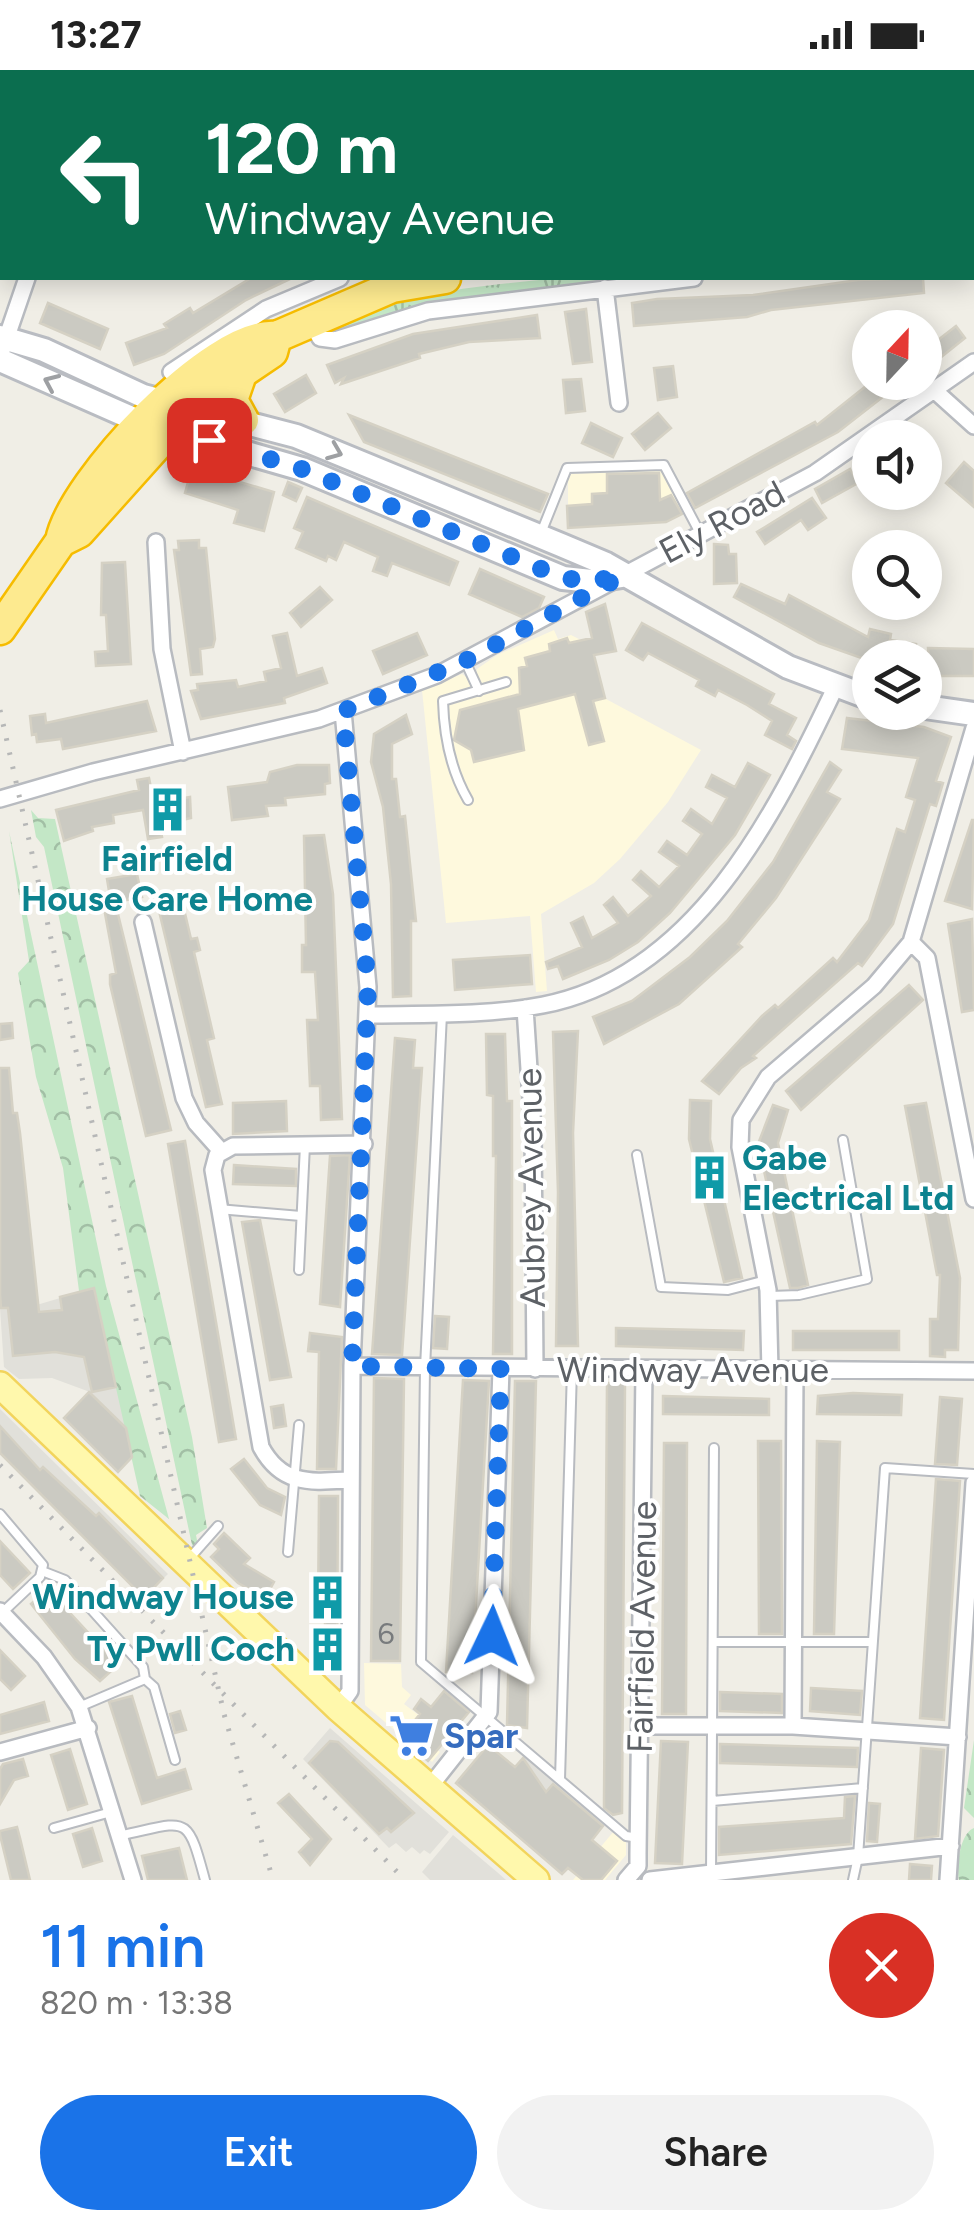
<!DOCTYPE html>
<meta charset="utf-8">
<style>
body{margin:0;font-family:Figtree,sans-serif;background:#f2f2f2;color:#222;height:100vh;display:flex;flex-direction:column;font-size:38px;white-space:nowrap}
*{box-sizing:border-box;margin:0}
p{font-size:32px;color:#767676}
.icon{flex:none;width:55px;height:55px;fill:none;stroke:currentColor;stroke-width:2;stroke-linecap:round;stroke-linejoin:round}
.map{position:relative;height:1810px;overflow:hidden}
.drawer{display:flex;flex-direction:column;background:#fff;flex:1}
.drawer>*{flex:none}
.hud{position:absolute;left:0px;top:0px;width:975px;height:210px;box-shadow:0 5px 25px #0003;background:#0b6e4f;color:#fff;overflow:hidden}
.needle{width:65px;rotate:22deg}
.tools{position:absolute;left:852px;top:240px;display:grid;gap:20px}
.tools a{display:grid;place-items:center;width:90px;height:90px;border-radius:50%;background:#fff;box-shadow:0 5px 25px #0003;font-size:50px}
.pin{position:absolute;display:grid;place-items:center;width:85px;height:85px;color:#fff;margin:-42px;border-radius:20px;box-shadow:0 5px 15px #0006}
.me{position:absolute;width:110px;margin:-55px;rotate:2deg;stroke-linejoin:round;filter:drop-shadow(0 0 8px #0008)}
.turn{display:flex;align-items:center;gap:35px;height:210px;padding:0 40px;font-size:45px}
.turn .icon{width:130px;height:130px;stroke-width:2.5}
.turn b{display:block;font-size:70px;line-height:85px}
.round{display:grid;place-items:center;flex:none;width:105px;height:105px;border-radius:52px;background:#f2f2f2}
.headline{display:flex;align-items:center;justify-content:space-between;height:170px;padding:0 40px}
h1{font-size:60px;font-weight:600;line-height:75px;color:#1a73e8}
.cta{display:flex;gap:20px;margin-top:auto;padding:20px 40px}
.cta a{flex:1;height:115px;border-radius:60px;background:#1a73e8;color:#fff;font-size:40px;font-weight:600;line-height:115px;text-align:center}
.cta a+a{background:#f2f2f2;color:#222}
.status{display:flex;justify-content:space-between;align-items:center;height:70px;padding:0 50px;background:#fff;direction:ltr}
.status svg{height:28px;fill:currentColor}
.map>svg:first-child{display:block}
.commercial{fill:#fef9dd}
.industrial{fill:#e1e0da}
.grass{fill:url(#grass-tufts)}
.forest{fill:url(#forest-crowns)}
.building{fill:#cbcac2;stroke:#d5d1c4;stroke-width:2.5}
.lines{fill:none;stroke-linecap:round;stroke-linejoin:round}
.lane-casing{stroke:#b8bbc0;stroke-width:12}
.street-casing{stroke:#b8bbc0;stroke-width:20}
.secondary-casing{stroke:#b9bcc2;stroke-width:28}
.primary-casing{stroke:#f2d45c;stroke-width:30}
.highway-casing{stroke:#f6bc00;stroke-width:35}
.lane{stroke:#fff;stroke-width:8}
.street{stroke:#fff;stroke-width:15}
.secondary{stroke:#fff;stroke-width:22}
.primary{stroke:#fff8ac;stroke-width:25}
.highway{stroke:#fdea8f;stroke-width:30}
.rail{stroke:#b6b7b7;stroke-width:5;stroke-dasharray:2.5 12;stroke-linecap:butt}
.oneway{stroke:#9ea0a3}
.route{stroke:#1a73e8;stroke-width:18;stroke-dasharray:0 32.4}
.labels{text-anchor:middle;stroke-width:8;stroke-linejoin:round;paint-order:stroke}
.number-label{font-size:30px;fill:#787b7d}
.street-label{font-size:35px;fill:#5d6166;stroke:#fff}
.culture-label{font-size:35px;font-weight:bold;fill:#0d838f;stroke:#fff;text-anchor:end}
.shop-label{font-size:35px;font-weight:bold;fill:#366cbe;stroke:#fff;text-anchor:start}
</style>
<div class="status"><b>13:27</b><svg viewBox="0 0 49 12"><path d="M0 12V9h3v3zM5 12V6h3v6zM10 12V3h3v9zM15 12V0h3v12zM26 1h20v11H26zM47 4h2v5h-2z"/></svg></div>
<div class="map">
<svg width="974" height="1810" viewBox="0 0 974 1810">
<defs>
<pattern id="grass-tufts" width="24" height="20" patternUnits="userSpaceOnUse" patternTransform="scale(2.5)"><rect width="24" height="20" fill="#c3e7c6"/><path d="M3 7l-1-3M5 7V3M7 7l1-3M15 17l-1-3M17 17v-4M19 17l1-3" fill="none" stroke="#a2bfa5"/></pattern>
<pattern id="forest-crowns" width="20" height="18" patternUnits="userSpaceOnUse" patternTransform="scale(2.5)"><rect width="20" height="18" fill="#c3e7c6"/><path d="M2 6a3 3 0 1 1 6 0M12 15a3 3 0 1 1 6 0" fill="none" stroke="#a2bfa5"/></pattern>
</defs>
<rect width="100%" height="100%" fill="#f0eee6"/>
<path class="commercial" d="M662,400l23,43 -18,9 -99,6v-54z
M554,560l4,9 13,-4 10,5 5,18 8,-2 12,43 95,51 -33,52 -48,57 -26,24 -53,31 6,77 -11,1 -6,-76 -84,7 -24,-233 40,-16 7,5 7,-3 1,-7 20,-14z
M364,1593l37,1 1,23 9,8 -7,9 17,13 -8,11 27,24 -8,10 -67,-57z
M614,1761l12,10v14l-21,25h-32z"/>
<path class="industrial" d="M94,1218l32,140 -36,-36 -38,-14 -33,1 -15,-12 -4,-59 40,-4z
M0,1339l168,165 -20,19 4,5 -4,4 -148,-149z
M330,1658l119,104 -19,22 -6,-4 -4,4 -8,-7 -6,5 -10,-9 -7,5 -86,-89z
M526,1685l70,60 -23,27 -69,-61z
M453,1765l44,37 9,8h-76l-8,-8z"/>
<path class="grass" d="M560,208h83l-177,22 -138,31c70,-40 154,-45 232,-53z"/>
<path class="forest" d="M31,740l7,8 17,1 137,618 15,91 -11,7 3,16 -7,-6 -148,-698 -8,-10z
M9,761l97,455 63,233 -29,-23 -46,-207 -15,2 -16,-123 -27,-91 -18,-104 11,-12z
M974,1670v78l-10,-10z
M974,1758v52h-15c-3,-14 1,-47 15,-52z"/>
<path class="building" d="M251,208h41l-46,22 -82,54 -30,11 -8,-22 41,-15 -3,-4 26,-16 3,5z
M923,208l1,15 -153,17 -24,7 -113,9 -2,-23 25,-4 96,-4 105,-15z
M48,233l60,26 -8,20 -60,-26z
M586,239l6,53 -19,2 -8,-52z
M537,245l3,23 -71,4 -50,12 1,4 -79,26 3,-6 -9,5 -8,-18 86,-31z
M956,256l9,12 -30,24 -10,-12z
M673,296l4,31 -19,3 -4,-32z
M306,305l10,18 -31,19 -11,-18z
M581,309l4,32 -19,2 -3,-33z
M871,312h31l-64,50 -143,76 -8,-15 128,-71 2,3z
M658,343l13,15 -26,22 -13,-16z
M349,345l199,79 -8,18 -176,-70z
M591,353l31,15 -9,19 -31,-14z
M964,392l10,9v36l-28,-24z
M192,398l82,24 -10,39 -30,-8 4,-13 -53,-17z
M850,399l8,14 -36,20 -7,-14z
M659,403l1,27 11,-5 11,19 -16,8 -98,6 -1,-22 25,-2v-10l15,-1v-19z
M288,412l14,6 -6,13 -13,-6z
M307,427l151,65 -9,23 -57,-22 -5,13 -14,-5 5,-14 -34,-15 -8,18 -8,-4 -2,5 -30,-13 7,-16 -9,-4z
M812,428l14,20 -18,12 -7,-10 -36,24 -8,-12z
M199,470v8h7l9,91 -2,8 -13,2 2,25 -11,1 -17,-125h5l-1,-9z
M714,474l14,1 1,9h7l1,29 -23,1z
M125,492l6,102 -35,2 -1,-14 13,-1 -2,-36h-5l1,-52z
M480,499l64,28 -5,11 -17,9 -53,-23z
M741,514l44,20 4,-9 79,42 2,-8 21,5 -1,6 26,4 -2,14 -44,3 -51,-18 -85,-46z
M320,517l12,13 -31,27 -11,-14z
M605,534l11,47 -22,4 11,43 -12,3 11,40 -15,4 -14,-51 -57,15 6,41 -50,12 -3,-12 -17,-10 6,-30 60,-16 -1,-26 8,-2 -2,-8 25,-7 -1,-7 18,-6 2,5 23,-5 -6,-26z
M642,553l132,71 -5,10 27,14 -9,17 9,6 -4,8 -27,-14 7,-14 -25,-16 -29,-15 -3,6 -19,-10 3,-6 -51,-27 -5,7 -17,-10z
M287,563l10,43 25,-8 5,15 -43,15 1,5 -84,16 -10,-28 7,-1 -1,-6 39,-4 2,7 28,-6 -2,-9 17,-4 -8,-32z
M417,563l10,22 -44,19 -10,-23z
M928,578l46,1v27h-44z
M147,631l9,30 -93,18 -2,-10 -24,3 -1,-8 -4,1 -2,-19 15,-2 1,9z
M406,645l6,19 -20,10v35h4l4,38 5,-1 11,105h-5v75l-18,1 -2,-113 -8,-77 -12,-45 3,-28z
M847,648l77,9 27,10 -15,44 7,2 -7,23 -6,-2 -37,120 -31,42 -4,-3 -105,93 3,2 -15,10 -22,26 -17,-13 60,-65 13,-11 3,3 55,-50 4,4 32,-42 28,-91 8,3 10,-32 -9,-3 12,-39 -76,-9z
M830,692l11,8 -14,22 13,7 -64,99 -38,46 4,3 -63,57 -75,40 -11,-27 39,-16 58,-44 37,-36 46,-59z
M748,693l22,12 -35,60 -65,78 -32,29 -29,18 -46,19 -5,-13 -10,3 -2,-7 36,-15 -11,-24 12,-6 9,21 26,-15 -14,-18 9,-8 15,19 23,-20 -18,-16 8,-9 18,16 20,-21 -20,-14 8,-11 20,14 15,-21 -19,-13 8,-12 21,15 15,-26 -21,-11 6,-12 23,12z
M297,695h32l1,18 -5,1v10l-40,4 1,7 -20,1 2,10 -36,4 -4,-33 39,-5 3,-10z
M149,708l5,25 36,-6 1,21 -31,7 2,12 -14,2 -5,-29 -30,5 1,8 -22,4 1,4 -29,10 -8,-31 83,-20 -2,-10z
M972,750h2l-2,89 -27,-8z
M324,765l9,59 9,225 -21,1 -1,-34h-10l-3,-66h11l-3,-48h-13v-27h4l-2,-109z
M137,804l5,23 -31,6 -4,-24z
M183,835l8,34 6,-1 3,12 -6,2 20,86 -7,2 15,64 -16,3 -47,-196z
M116,836l55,224 -25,6 -36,-152v-9l6,-2 -12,-65z
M972,849l2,91 -12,2 -14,-88z
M530,885l2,29 -77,6 -2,-30z
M909,915l14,15 -122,110 -15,-19z
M12,953l1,15 -13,2v-16z
M578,961l-5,102 5,213h-22l2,-154 -5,-160z
M486,964h19l2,67h5v253h-19l3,-198h-3v-60l-6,-1z
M395,968l20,2 -2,28h9l-20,287 -30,-1z
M0,998h9l4,45h4l3,20 19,179 23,-2 -2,-13 34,-9 22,99 -24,5 -8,-35 -29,-5 -42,4 -5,-48h-7l-1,-14z
M690,1030l21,1 -1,38 32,139 -18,4 -35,-143z
M286,1031l1,30 -54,3v-31z
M926,1033l34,175 -2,72h-13v7l-15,-1v-37h8l2,-44h-3l-32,-169z
M773,1035l15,5 -10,33 30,142 -10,3h-8l-32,-144z
M185,1071l51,298 -17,3 -51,-298z
M350,1085l-10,152 -20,-3 10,-148z
M234,1095l62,4v17l-63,-2z
M260,1150l31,157 -21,3 -28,-158z
M435,1246l14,1 -2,32 -14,-1z
M616,1258l128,3 -1,19 -127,-4z
M793,1261h106v19h-106z
M310,1263l32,4 -6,132h-19l2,-117 -11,-1z
M374,1308l30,1 -4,282h-29z
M463,1310l26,1 -17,292 -26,-1z
M515,1311h21l-9,347 -20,-3z
M607,1313h18l-3,430 -9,2 -9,-7v-8z
M89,1322l37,36 6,29 -14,15 -54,-54z
M853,1323l49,2 -1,20 -84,-1 1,-18z
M663,1326l106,3v16l-106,-1z
M940,1327l22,2 -5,66 -22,-1z
M283,1335l3,21 -12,2 -3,-21z
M0,1356l40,44 3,-3 53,49 3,-3 64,65 -19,20 -144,-145z
M758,1371h23l1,193h-23z
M817,1371l23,1 -6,192h-20z
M664,1373h23l-1,271h-24z
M244,1389l23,29 18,9 -4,18 -21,-10 -29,-36z
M936,1409l24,2 -16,239 -24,-2z
M319,1426h19l-1,177 -21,-9 -2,-6 11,-23v-20l-7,1z
M224,1463l26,25 -6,6 30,18 -9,16 -27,-15 -27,-26 8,-8 -5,-5z
M0,1471l30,32 -17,16 -13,-14z
M48,1519l70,76 -18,16 -25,-22 -44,-55z
M0,1580l25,26 -14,14 -11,-11z
M811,1618l51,3 -2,24 -50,-4z
M444,1621l25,21 -41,49 -27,-24 19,-23 -6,-5 7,-10 10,8z
M720,1622l62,2v19l-62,-2z
M132,1626l25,82 28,-9 6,20 -49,15 -33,-102z
M44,1632l5,19 -49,13v-19z
M180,1641l6,19 -11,3 -5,-19z
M330,1671l8,1 76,71 -23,19 -4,-4 -8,6 -70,-71z
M661,1671l27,1 -6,122 -27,-1z
M720,1674l138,4 -1,19 -137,-4z
M488,1675l27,22 8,-9 23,34 7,-8 50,42 -11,14 25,21 -16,19h-18l-15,-12 -6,6 -106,-91z
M921,1678l23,2 -6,86 -23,3z
M70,1679l17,55 -19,6 -17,-55z
M23,1689l5,17 -14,4 -14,24v-35l3,-5z
M289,1724l42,45 -21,26 -11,-13 13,-13 -34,-36z
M855,1726l-4,48 -132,11v-28l125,-9 1,-21z
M869,1733l11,1 -3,38 -10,-1z
M17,1757l3,11 10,42h-19l-11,-45v-4z
M92,1758l10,33 -19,6 -10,-33z
M179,1778l8,32h-39l-6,-24z
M910,1794l22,2 -1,14h-22z"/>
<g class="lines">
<defs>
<path id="lane" d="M110,0v2
M541,463l26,-65 97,-3 37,70
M465,591l14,30
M468,730c-18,-31 -24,-64 -25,-99l63,-19
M442,944l-17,354 -4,294 205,174 13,2
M637,1085l24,132 67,3 38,-10
M218,1139l83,7
M299,1200l6,-125
M770,1226l29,-1 68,-16 -24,-139
M0,1444l43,51 -3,12 -37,35
M288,1482l11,-127
M188,1490l30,-34
M42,1501l23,9 78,87 2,12
M714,1572h158
M79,1637l66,-28 9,8 21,73
M560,1709l12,-410
M712,1731l151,-13
M54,1758l57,-16
M123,1765c65,-14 64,-22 82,45
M711,1803l3,-425
M853,1810l5,-23 27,-389 89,6"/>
<path id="street" d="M25,0v2
M194,0v2
M357,0l1,2
M589,0v2
M505,2l20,-2
M972,4l2,12
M972,117h2
M972,172h2
M605,218l14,115
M310,250l10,18 15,2 93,-29 266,-33
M3,278l24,-70
M171,302l95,-63 74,-31
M934,320l40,36
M156,472l6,107 21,103
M0,729l93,-27 226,-53 118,-44 378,-202 159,-111
M143,852l41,176 12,25 25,28
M911,872l16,16 47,241
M525,938l8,122 2,239
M368,945c58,-1 118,1 175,-10 152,-29 232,-191 292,-317
M352,1296l622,5
M770,1301l-2,-81 -28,-143 1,-27 27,-43 106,-91 37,-44 63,-214
M350,1410c-39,2 -68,6 -89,-33l-48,-277 4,-15 16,-9 131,-2
M0,1541l44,46 35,50 54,173
M338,1638l12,-17 2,-325 16,-379 -25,-276
M641,1656h152l165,11
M793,1656l2,-356
M0,1682l88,-24
M428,1719l61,-77 12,-343
M626,1810l12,-14v-12l6,-484
M650,1810l301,-34
M948,1810l26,-397"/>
<path id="secondary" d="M0,267l44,13 99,46 153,40 265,109 45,19 182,103 82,31
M0,290l143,63 159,46 261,109 28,3 31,-5
M925,637l49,7"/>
<path id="primary" d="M0,1315l338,323 198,172"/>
<path id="highway" d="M972,145h2
M242,301l-10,29 11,20
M61,471c10,-58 154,-211 215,-204l116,-50 53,-9
M0,559l61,-88 18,-9 112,-125 81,-55 4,-15"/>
</defs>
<use href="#lane" class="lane-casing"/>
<use href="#street" class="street-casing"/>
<use href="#secondary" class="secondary-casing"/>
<use href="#primary" class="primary-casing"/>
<use href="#highway" class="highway-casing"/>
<use href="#lane" class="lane"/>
<use href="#street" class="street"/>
<use href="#secondary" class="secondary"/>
<use href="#primary" class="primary"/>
<use href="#highway" class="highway"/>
<path class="rail" d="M0,640l224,1004 49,166
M0,1395l405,415"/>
</g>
<defs><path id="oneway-chevron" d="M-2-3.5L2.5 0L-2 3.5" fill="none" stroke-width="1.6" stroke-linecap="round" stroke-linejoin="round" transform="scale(2.5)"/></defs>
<g class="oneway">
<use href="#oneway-chevron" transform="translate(51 312) rotate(-156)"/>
<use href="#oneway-chevron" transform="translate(335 382) rotate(22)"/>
</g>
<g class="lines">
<path class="route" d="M209,370l93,29 261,109 29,3 30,-5 -157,85 -122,50 25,276 -16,379 149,3 -9,267"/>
</g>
<defs>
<symbol id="building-bare" viewBox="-9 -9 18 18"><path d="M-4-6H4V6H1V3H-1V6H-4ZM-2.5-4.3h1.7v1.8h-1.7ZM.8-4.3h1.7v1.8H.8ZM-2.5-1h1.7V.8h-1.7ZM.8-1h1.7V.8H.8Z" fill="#0f9aa8" stroke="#fff" stroke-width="2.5" paint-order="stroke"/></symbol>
<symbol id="supermarket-bare" viewBox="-9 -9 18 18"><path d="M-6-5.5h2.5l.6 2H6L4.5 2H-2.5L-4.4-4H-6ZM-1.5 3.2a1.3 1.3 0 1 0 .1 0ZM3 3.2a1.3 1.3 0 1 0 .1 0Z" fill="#3f7fe0" stroke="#fff" stroke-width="2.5" paint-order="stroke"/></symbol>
</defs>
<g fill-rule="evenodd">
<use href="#building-bare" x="136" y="708" width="63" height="63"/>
<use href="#building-bare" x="678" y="1076" width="63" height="63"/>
<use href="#building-bare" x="296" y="1496" width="63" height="63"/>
<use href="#building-bare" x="296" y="1548" width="63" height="63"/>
<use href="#supermarket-bare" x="380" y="1634" width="63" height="63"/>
</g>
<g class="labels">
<g class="number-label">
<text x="386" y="1574">6</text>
</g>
<g class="street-label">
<text transform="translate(722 452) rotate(-28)" y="12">Ely Road</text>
<text transform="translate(531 1118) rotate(-91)" y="12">Aubrey Avenue</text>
<text x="693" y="1312">Windway Avenue</text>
<text transform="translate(642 1557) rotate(-89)" y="12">Fairfield Avenue</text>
</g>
<g class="culture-label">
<text x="167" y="801" text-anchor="middle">Fairfield<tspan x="167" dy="40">House Care Home</tspan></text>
<text x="742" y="1100" text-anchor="start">Gabe<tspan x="742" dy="40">Electrical Ltd</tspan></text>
<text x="294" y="1539">Windway House</text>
<text x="295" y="1591">Ty Pwll Coch</text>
</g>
<g class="shop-label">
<text x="444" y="1678">Spar</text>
</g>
</g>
</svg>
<div class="tools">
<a><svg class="needle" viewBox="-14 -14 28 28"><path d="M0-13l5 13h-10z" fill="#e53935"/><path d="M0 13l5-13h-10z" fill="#767676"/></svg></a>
<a><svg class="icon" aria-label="sound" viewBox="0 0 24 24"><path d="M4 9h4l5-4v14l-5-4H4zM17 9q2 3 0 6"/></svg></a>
<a><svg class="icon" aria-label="search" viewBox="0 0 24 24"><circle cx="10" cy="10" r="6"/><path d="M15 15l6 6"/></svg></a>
<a><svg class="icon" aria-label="layers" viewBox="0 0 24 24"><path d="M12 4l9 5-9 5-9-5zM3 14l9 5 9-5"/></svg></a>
</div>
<div class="pin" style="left:209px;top:370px;background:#d93025"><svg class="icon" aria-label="arrive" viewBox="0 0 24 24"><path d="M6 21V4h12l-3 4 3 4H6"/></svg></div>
<svg class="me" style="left:492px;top:1566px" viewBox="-20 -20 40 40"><path d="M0-17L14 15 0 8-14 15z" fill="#1a73e8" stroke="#fff" stroke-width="4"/></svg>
<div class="hud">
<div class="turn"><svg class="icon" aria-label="left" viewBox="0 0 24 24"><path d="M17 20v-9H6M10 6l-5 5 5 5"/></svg><div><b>120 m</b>Windway Avenue</div></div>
</div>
</div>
<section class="drawer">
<div class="headline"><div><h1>11 min</h1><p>820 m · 13:38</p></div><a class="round" style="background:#d93025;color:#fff"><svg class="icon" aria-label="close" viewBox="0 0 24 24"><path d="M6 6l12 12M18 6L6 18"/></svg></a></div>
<div class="cta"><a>Exit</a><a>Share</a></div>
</section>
